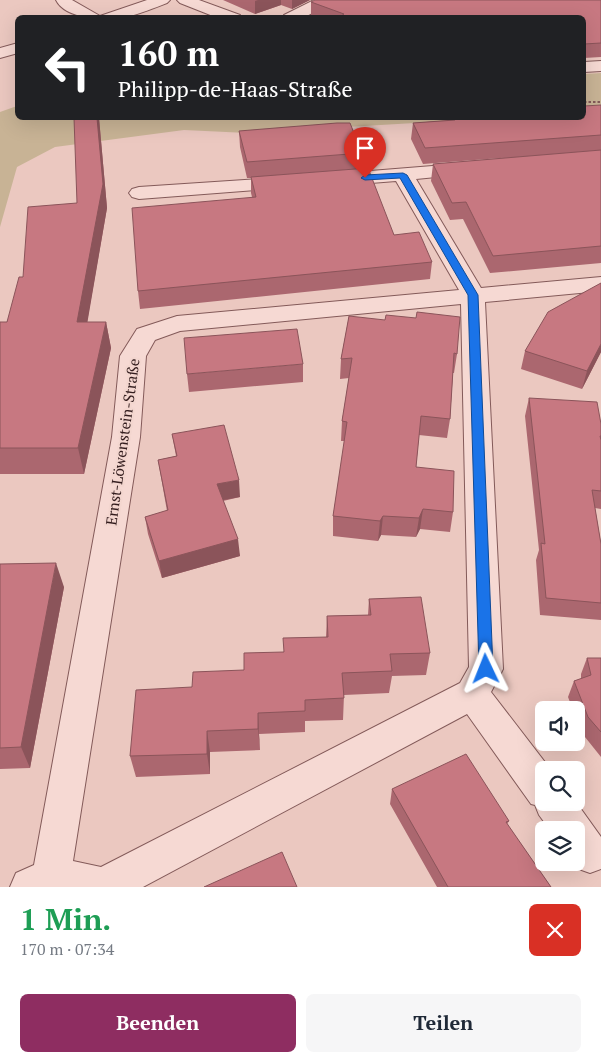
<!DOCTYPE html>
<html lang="de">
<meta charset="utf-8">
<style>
body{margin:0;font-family:"PT Serif",serif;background:#f6f6f7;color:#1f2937;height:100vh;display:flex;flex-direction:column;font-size:19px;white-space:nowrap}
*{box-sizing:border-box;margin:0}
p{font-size:16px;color:#747a83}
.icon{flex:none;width:28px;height:28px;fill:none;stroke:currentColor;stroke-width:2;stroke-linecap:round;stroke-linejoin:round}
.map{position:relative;height:887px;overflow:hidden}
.sheet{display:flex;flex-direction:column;background:#fff;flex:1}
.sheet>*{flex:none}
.hud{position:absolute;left:15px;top:15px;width:571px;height:105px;border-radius:8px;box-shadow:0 5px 20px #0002;background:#202124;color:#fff;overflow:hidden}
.controls{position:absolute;left:535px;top:701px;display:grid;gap:10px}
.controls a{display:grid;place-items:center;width:50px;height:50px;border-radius:8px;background:#fff;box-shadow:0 5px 20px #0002;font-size:25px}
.pin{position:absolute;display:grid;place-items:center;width:42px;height:42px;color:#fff;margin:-51px -21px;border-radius:50% 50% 50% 0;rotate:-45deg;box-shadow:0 0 5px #0007}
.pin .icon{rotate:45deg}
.me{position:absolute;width:55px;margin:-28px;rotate:358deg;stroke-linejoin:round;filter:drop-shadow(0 0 4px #0008)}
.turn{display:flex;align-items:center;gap:18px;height:105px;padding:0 20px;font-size:22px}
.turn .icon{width:65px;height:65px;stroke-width:2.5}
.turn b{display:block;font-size:35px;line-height:42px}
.round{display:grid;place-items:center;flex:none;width:52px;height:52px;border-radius:8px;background:#f6f6f7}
.summary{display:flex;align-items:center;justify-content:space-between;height:85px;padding:0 20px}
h1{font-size:30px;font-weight:700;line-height:38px;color:#1e9e55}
.primary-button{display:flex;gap:10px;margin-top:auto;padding:10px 20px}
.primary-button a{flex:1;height:58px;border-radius:8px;background:#8e2d61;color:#fff;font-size:20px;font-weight:700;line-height:58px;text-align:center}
.primary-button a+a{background:#f6f6f7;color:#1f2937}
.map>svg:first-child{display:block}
.green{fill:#c8b395}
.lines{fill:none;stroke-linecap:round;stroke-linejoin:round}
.street-casing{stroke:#835a59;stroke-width:2}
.path{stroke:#835a59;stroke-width:2;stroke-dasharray:2.5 2;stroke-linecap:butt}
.street{fill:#f6d9d3;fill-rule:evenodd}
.wall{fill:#ab676f}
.shaded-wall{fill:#8b545a}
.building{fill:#c77881;stroke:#8b545a}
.route{fill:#1a73e8;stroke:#114b97}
.labels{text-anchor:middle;stroke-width:4.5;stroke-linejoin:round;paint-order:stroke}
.street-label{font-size:15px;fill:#331d1e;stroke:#f3d6cf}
</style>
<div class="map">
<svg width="601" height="887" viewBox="0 0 601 887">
<rect width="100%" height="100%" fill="#ebc8c0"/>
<path class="green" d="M601,73v40l-17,1v-40z
M17,106l1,12h481l-252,15 -63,-3 -129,17 -38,20 -17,60v-115z"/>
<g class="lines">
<defs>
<path id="street" d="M56,0h16l28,16 47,-16h23l-3,3c-13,5 -27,11 -41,14 -19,4 -60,3 -70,-17z
M177,0h22l41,15 2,3h-24l-38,-15z
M314,0h20l-3,3 -28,15h-21l2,-3z
M18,43v10l-18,5v-10z
M601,61v10l-17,1v-10z
M470,163l7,2 3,4 -3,4 -61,6 65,109 120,-11v14l-116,11 18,367 -12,23 60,78h-7v32h32l25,35v32l-11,4 -14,-5 -3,-6h3v-32h-26l-11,-15 -4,-10 -4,-1 -64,-90 -324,173h-133l6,-14 18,-8 78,-428 8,-81 17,-27 40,-13 282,-26 -63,-109 -63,5 -7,-2 -3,-4 3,-4 7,-2zM461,304l8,363 -9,16 -359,184 -28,-6 67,-424 6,-81 9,-16 25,-9z
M288,177l7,2 3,4 -3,4 -156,12 -7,-2 -3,-4 3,-4 7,-2z"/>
</defs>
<use href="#street" class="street-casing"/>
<path class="path" d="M584,102h17"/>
<use href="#street" class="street"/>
</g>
<path class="wall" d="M223,0h87l-18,9 -11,-4 -26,9z
M601,0v57l-17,1v-40h-269l-4,-2v-14z
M601,105v158l-111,10 -27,-54 -13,1 -19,-39 2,-17 79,-7 -89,7 -12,-25 2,-16 38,-3v-2h133z
M99,118l8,90 -20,114h19l5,26 -27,126h-84v-152h7l16,-45 54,-74z
M239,131l123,22 -1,16 33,66 38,27 -2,17 -290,30 -2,-18 114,-94 -1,-4v-15h-4l-7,-31z
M601,283v69l-19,37 -61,-20 4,-18z
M349,316l108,38 -3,19h-1l-3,46 -3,19 -28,-3 -3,32 37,45 -3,20 -30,-3 -4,8 -35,-2 -3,6 -45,-5v-20l12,-75h-4l1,-20 7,-43 -9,1 1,-20z
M303,364v18l-114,10 -2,-18z
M529,398l72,26v85l-6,-1 6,36v76l-61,-5 -4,-55 3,-10 -14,-134z
M172,434l68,63 -17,4 17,55 -78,22 -14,-44 -3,-17 22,-6 -9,-51 18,-4z
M0,564l64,23 -34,181 -30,1z
M369,599l61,54 -4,22 -34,1 -3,17 -45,2 -1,25 -38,1v11l-46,2 1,16 -50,2v22l-74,3 -6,-21 62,-69 52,-17 39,-18 43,-15 1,-21 41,-1z
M587,658h14v99l-20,-25 -5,-12v-10h-3l-5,-13 6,-16 7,-2v-5z
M392,789l117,32 -2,3 44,63h-114l-47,-83z"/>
<path class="shaded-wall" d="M258,0h23v5l-26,9v-13z
M292,0h18l-18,9z
M97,118h2l8,90 -24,140 -6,-26z
M106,322l5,26 -27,126 -6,-26z
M601,344v8l-19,37 5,-18z
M239,480l1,17 -22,4 -1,-17z
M423,509l-3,20 -4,8 3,-19z
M383,516l-2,19 -3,6 2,-20z
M238,539l2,17 -78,22 -3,-17z
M56,563l8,24 -34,181 -9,-21z
M258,713l1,21 1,16 -2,-21z
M207,731l3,21v22l-3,-20z"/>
<path class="building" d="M315,0h286v43l-17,1v-26h-246l6,-4 -33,-12z
M601,105v30l-176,13 -12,-25 42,-3 -1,-2h130v-12z
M74,118h23l6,66 -26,138h29l-28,126h-78v-126h7l12,-45h4l5,-70 49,-4z
M337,123h13l12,30 -115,9 -8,-31z
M601,150v96l-108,10 -27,-54 -14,1 -19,-39z
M368,168l26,67 25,-3 13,30 -294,29 -6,-83 124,-11 -5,-20z
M601,283v61l-14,27 -62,-20 23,-39z
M417,312l43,5 -3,37 -3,-1 -4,66 -29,-3 -5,51 38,4 -1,41 -30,-3 -4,9 -36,-2 -3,5 -47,-5 14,-94 -5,-1 10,-63 -11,1 8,-43 36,4 1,-5 30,3z
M297,329l6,35 -116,10 -3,-36z
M529,398l68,4 4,22v12h-1l1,4v51l-9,-1 9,54v59l-55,-5 -5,-55 4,1z
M224,425l15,55 -22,4 21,55 -79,22 -14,-44 23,-7 -10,-50 19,-4 -5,-22z
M56,563l-35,184 -21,1v-184z
M421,597l9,56 -40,1 2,17 -50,2 2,25 -39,2v11l-47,2v16l-51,2v23l-77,2 6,-66 56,-3 1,-15 51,-2v-17l40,-1 -1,-14 45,-1 -1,-21 44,-1 -2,-16z
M587,658h14v74l-13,-15 -14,-36 17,-6z
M466,754l43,67 -3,1 45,65h-103l-56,-98z
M282,852l15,35h-93z"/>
<path class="route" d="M403,173l4,2 71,120 15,374 -2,5 -5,1 -5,-1 -2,-5 -11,-374 -68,-117 -35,2 -4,-2 4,-3z"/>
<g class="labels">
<g class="street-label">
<text transform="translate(123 442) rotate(-82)" y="5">Ernst-Löwenstein-Straße</text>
</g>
</g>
</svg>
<div class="controls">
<a><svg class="icon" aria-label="sound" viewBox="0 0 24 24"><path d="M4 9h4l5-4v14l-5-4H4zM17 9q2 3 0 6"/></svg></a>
<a><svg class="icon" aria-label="search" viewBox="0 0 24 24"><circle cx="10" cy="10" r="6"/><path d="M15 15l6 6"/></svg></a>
<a><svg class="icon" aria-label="layers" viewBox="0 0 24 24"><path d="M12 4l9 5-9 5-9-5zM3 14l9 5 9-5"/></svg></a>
</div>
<div class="pin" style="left:365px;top:178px;background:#d93025"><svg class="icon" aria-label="arrive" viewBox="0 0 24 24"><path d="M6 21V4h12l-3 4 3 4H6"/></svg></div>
<svg class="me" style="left:486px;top:669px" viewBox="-20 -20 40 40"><path d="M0-17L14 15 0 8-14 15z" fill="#1a73e8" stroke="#fff" stroke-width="4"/></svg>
<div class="hud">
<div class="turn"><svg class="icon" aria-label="left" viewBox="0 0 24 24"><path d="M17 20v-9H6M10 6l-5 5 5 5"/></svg><div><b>160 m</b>Philipp-de-Haas-Straße</div></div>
</div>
</div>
<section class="sheet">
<div class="summary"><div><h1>1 Min.</h1><p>170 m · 07:34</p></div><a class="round" style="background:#d93025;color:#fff"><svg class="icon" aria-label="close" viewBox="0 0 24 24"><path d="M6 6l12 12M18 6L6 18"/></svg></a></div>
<div class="primary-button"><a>Beenden</a><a>Teilen</a></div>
</section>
